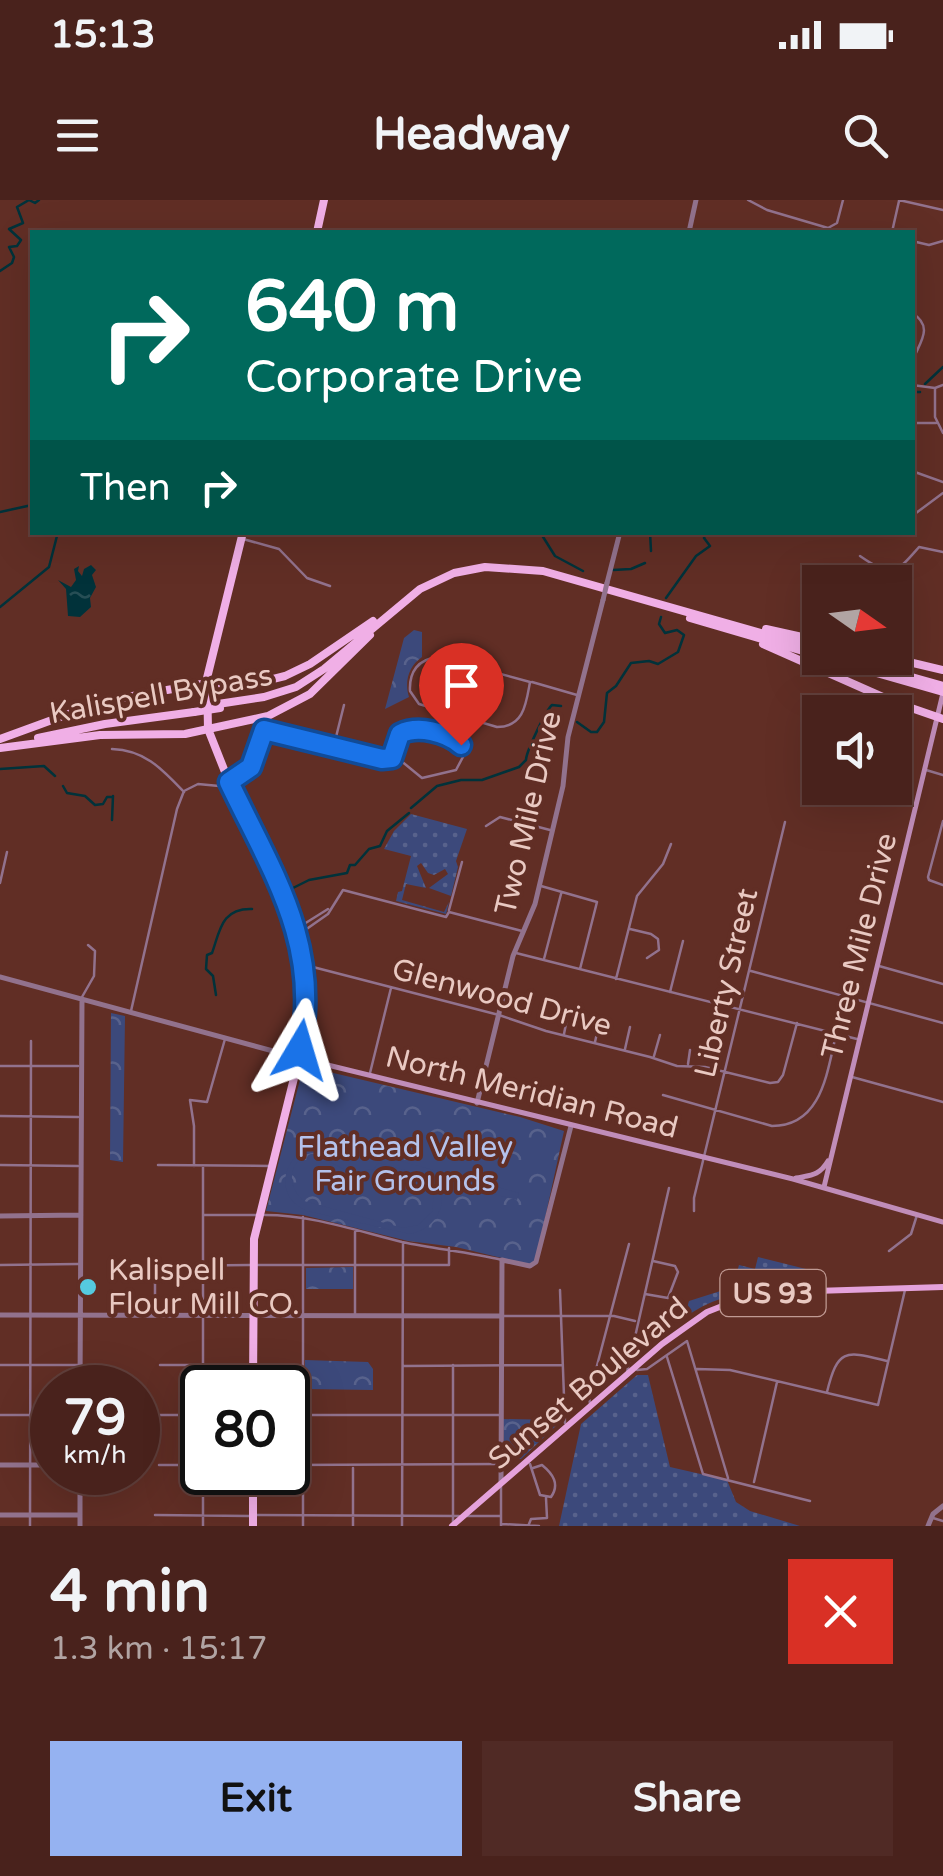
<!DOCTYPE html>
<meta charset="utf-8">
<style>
body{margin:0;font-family:"Varela Round",sans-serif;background:#502a25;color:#f1f3f6;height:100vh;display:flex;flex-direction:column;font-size:38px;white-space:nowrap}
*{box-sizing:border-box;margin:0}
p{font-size:32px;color:#b1a4a3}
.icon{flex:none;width:55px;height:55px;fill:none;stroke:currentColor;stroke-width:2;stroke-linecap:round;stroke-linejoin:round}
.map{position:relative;height:1326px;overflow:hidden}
.panel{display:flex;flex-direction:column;background:#49221c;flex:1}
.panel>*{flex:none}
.guide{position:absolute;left:30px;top:30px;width:885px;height:305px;border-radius:0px;box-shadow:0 10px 40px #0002,0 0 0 2px #613f3b;background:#00695c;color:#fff;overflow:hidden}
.needle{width:65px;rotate:104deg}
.tools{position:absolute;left:802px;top:365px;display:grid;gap:20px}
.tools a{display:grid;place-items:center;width:110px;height:110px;border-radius:0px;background:#49221c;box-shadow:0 10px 40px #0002,0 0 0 2px #613f3b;font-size:50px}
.speed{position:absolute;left:30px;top:1165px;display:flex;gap:20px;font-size:50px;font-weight:700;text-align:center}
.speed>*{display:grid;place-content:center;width:130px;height:130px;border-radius:50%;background:#49221c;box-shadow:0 10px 40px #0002,0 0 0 2px #613f3b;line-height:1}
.speed small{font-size:25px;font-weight:400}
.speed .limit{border:5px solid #111;border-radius:15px;background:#fff;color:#111}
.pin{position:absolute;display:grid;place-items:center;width:85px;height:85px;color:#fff;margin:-102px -42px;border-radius:50% 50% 50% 0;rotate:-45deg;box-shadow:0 0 10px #0007}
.pin .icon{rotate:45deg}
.me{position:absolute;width:110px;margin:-55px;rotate:7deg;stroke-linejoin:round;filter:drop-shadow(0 0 8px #0008)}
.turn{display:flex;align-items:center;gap:35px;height:210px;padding:0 50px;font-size:45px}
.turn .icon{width:130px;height:130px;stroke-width:2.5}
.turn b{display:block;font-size:70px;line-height:85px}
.then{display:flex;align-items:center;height:95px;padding:0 50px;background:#0003;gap:20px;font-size:38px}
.round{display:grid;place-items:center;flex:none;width:105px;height:105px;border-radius:0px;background:#502a25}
.head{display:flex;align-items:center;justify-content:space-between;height:170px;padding:0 50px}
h1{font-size:60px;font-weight:800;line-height:75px}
.primary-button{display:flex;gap:20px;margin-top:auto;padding:20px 50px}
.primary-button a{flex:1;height:115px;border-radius:0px;background:#95b2f1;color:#111;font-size:40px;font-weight:800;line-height:115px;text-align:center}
.primary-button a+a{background:#502a25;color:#f1f3f6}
.status{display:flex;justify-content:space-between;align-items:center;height:70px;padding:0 50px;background:#49221c;direction:ltr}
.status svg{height:28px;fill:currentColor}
header{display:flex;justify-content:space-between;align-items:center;height:130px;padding:0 50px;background:#49221c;font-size:45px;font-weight:800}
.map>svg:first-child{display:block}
.grass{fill:url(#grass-dots)}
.park{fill:url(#park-crowns)}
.pitch{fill:#3c497b;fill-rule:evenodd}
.water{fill:url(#water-ripples)}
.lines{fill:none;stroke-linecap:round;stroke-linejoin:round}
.stream{stroke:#01323a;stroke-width:2.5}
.minor{stroke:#92728d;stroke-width:2.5}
.tertiary{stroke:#92728d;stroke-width:5}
.secondary{stroke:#c08db9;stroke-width:5}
.primary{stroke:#e4a2db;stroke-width:6}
.trunk{stroke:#f0afe6;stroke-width:8}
.tertiary-bridge{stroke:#92728d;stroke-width:5}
.trunk-bridge{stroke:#f0afe6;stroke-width:8}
.route-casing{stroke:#114b97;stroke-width:25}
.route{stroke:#1a73e8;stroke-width:18}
.poi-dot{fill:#55cadf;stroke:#612e25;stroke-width:4}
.labels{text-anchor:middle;stroke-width:8;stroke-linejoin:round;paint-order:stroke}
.shield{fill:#612e25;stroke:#c09a93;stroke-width:2.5}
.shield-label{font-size:28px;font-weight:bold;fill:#e9c9c2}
.street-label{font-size:30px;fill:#e9c9c2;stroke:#612e25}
.park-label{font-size:30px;fill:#b4c2ec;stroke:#612e25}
.poi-label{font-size:30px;fill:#e9c9c2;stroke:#612e25;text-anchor:start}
</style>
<div class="status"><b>15:13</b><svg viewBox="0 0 49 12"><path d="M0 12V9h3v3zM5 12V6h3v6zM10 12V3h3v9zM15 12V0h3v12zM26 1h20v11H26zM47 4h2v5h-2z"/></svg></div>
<header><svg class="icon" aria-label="menu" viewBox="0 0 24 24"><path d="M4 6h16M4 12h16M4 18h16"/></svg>Headway<svg class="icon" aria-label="search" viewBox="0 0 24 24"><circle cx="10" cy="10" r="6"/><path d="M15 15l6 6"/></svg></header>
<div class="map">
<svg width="943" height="1326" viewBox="0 0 943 1326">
<defs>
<pattern id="grass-dots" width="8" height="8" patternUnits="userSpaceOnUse" patternTransform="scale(2.5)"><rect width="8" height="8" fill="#3c497b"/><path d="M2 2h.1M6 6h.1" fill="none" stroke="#58628c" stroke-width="1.8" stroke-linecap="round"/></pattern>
<pattern id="park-crowns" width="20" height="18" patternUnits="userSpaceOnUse" patternTransform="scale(2.5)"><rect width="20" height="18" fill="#3c497b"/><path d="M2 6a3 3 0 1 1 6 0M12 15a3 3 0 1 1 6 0" fill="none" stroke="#58628c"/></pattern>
<pattern id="water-ripples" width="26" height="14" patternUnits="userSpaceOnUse" patternTransform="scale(2.5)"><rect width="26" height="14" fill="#01323a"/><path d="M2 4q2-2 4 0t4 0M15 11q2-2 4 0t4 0" fill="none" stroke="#264e55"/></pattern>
</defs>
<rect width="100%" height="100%" fill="#612e25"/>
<path class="grass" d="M411,614l56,15 -11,32 2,6 -7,29 -22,-8 19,-14 -3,-5 -11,6 -6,-2 -7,-10 -4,3 9,22 -20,-4 -4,16 42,12 5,-10 -3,12 -50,-13 2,-9 4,-1 9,-35 -27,-7 10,-18z
M758,1057l64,16v11c-48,4 -97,4 -138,34l5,-17 44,-14 6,-22 16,4z
M637,1175h11l22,92 57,13 9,22 14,9 50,15h-241l22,-102z"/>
<path class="park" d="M414,430l8,2v25c-13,9 -18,24 -13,40l-24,12 19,-71z
M111,813l14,3 -2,146 -13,-2z
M308,867l212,50 44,14 -28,129 -5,5 -75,-18 -48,-6 -105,-26 -37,-4 36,-139z
M306,1068l47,-1v22h-47z
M305,1160l63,2 5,7v21l-68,-1z
M503,1219l56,1 1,2 -39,37 -17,-1z"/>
<path class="pitch" d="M319,941l10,1 190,51 -2,7 -80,-21c12,24 1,49 -27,55l-103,-23c-38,-17 -21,-60 12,-70zM327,950l-1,10 23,12 25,-3 4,-6 38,10 9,6 9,13 -2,20 -14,13 -15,3 -99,-27c-16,-14 -16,-31 -1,-46z"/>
<path class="water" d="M91,365l5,5 -4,5 4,12 -6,11 1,9 -11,10 -12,-1 -2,-27 -8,-9 13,7 5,-7 -2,-11 5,-3 -1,5 4,5 2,-7z"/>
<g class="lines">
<path class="stream" d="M0,71l12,-8 2,-6 -5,-10 8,-1 4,-6 -12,-11 14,-6 -6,-16 12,-7 6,3 4,-3
M925,184l18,-17
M912,192h8
M0,312l32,-7
M540,332l15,24 28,15
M650,332l1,19
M613,370l18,-1 14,-6
M666,398l30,-42 14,-10 -6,-8 2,-6
M0,407l49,-40 9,-35
M577,522l14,10h6l7,-10 3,-29 9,-7 15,-23 18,-2 9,3 20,-12 6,-17 -7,-5 -12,3 -6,-9 2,-7
M0,569l44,-3 11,10
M63,586l4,7 18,3 10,9 8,-1 4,-7h5
M411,608l26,-22 24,-6h21l37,-13 7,-7c0,-8 20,-50 26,-55l9,1
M112,620l1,-24
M293,688l16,-8 38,-7 3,-8h5l14,-16 11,-3 7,-15 22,-18
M216,795l-3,-19 -7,-7 1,-14 5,-2c8,-22 9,-45 40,-44"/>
<path class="minor" d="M748,0l19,10 61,18 9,-5 6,-23
M899,0l44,10
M892,32l7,-31
M912,41l17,4 14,-4
M912,113c23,14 7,30 0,49
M912,185l23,3 8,-3
M935,188v29l8,16
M912,223h24
M912,271l31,11
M912,316l31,-23
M243,339l36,10 28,29 23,8
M860,356c33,23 37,16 59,-9l24,5
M438,457l92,25c-4,22 -6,45 -33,45l-78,-23 -9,-13c-1,-19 8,-32 28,-34z
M532,482l45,13
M334,545l10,-40
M112,549c33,1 50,20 72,43
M926,570l17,5
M943,621l-15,56 1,3 14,5
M486,626l14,-9 50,13
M0,683l7,-31
M541,686l56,16 -17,67
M449,710l13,-48
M449,712l73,19
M296,729l32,-20
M630,729l21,5 7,5 1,11 -12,8
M298,735l30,-21 15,-24 103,27 3,-5
M516,753l341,86
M544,759l17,-65
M309,766l190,49 47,16 104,26 27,9 28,1 65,16 8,-1 5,-7 14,-52
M879,766l64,18
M751,771l192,52
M616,779l21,-83 26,-32 8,-20
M670,792l13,-51
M82,797l12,-21 1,-25 -7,-6
M131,811l46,-202 7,-18 14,-7 21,2 28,-13 17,-43 117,29 19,1 22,18 34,-8 8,-15c-6,-23 -45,-32 -63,-21l-9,24
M564,834l5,-25
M595,842l5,-22
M625,849l5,-22
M654,856l6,-21
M688,864l2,-14
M0,866h78
M370,873l21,-85
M852,877l91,25
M663,895l109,31c50,0 55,-54 64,-91
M0,916l78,1
M0,965l78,1
M158,965l114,1
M194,966v-40l-4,-26 17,2 18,-63
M694,1011v-13l91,-376
M203,1015h54
M265,1015c47,0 92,16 137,27 33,7 67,10 100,18
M889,1051l22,-17 6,-19
M0,1065l78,-1
M258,1065h191v-17
M560,1090l5,133
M645,1094l23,4 10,-26 -3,-6 -22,-5
M155,1113v-47l95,-1
M355,1114v-82
M503,1116h111l21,5
M667,1157l36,117 107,27
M0,1165h78
M160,1165h88
M256,1165l47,1
M404,1166l159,-1
M697,1169l33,1 148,35 27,-115
M637,1170l10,-1 40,-28 41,137
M627,1172l42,-184
M203,1188v-222
M827,1192c11,-45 19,-41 60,-31
M590,1204l-1,-8 40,-152
M0,1215h52
M160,1215h42
M288,1215h213
M530,1264l10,31 11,2c9,-13 2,-23 -9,-32l-9,3
M159,1265h43
M288,1265l213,-1
M754,1282l23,-100
M501,1286v40
M155,1315l94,1
M257,1315l202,1
M467,1316h34
M933,1318l10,3
M453,1324v-159
M502,1324l37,2
M529,1324l2,-5 16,-1 -1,-20
M30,1326l1,-485
M203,1326v-54
M303,1326v-309
M353,1326v-58
M402,1326l1,-283"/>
<path class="tertiary" d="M689,32l7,-32
M607,383l13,-51
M0,777l299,81
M477,903l36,-147 22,-52 28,-118 5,-49 35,-137
M0,1016l81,-1
M0,1115l502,1
M80,1188l2,-389
M0,1265h52
M501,1284l1,-224 28,6 6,-4 35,-136
M0,1315h80
M80,1326v-54
M928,1326l5,-12 10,-8"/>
<path class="secondary" d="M299,858l494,121 150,43
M796,978c15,-3 23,-2 32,-17
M824,987l119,-494"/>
<path class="primary" d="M452,1326l210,-182 45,-32 33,-13 43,-7 160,-5"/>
<path class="trunk" d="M317,32l7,-32
M243,332l-36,146 1,51 21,53 60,122 13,48 4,38 -7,68 -45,181 -1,149
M690,418l130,38
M766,429l54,12
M763,444l131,58 49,17
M824,458l119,34
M844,458l99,28
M892,458l51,12
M218,504l46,-7 32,-10 28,-18 96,-80 34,-16 31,-6 58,4 277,79
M38,538l67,-14 89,-12
M0,539l104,-38 103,-18 46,1 32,-8 25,-12 63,-43
M0,548l100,-13 85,-1 83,-18 42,-22 60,-59
M253,1326v-54"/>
<path class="tertiary-bridge" d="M603,400l4,-17"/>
<path class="trunk-bridge" d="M194,512l26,-4"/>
</g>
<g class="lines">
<defs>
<path id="route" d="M300,850c22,-105 -28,-178 -71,-268l22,-15 13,-37 118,29 10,-1 8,-24c18,-9 46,-2 61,11"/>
</defs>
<use href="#route" class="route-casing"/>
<use href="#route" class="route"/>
</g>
<circle class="poi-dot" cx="88" cy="1087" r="10"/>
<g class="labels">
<rect class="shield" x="720.5" y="1070" width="105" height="46" rx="8"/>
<g class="shield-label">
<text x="773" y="1103">US 93</text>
</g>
<g class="street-label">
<text transform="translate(161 494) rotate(-10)" y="10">Kalispell Bypass</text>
<text transform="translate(528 613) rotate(-77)" y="10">Two Mile Drive</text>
<text transform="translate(859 746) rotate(-76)" y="10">Three Mile Drive</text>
<text transform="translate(726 783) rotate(-77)" y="10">Liberty Street</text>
<text transform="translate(502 797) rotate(15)" y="10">Glenwood Drive</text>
<text transform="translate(532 892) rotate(14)" y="10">North Meridian Road</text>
<text transform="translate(588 1183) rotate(-40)" y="10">Sunset Boulevard</text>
</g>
<g class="park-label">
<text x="405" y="957">Flathead Valley<tspan x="405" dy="34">Fair Grounds</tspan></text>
</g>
<g class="poi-label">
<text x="108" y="1080">Kalispell<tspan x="108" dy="34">Flour Mill CO.</tspan></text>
</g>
</g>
</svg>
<div class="tools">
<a><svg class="needle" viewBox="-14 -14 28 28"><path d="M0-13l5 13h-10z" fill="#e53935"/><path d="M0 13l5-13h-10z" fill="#b1a4a3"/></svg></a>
<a><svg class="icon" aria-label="sound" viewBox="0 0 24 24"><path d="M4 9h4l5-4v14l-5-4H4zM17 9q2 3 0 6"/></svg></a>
</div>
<div class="speed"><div>79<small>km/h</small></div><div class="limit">80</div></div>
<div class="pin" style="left:461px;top:545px;background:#d93025"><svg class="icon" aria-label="arrive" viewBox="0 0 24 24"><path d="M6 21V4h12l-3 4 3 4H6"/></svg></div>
<svg class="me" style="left:300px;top:850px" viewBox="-20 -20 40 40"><path d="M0-17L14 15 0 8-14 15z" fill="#1a73e8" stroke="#fff" stroke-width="4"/></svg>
<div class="guide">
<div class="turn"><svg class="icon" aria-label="right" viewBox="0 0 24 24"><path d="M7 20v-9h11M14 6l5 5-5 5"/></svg><div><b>640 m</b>Corporate Drive</div></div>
<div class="then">Then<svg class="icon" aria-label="right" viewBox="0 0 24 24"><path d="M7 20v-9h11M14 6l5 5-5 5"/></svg></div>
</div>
</div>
<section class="panel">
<div class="head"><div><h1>4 min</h1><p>1.3 km · 15:17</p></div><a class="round" style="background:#d93025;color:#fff"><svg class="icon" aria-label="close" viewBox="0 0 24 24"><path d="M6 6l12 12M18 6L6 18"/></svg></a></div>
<div class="primary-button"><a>Exit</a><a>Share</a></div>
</section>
